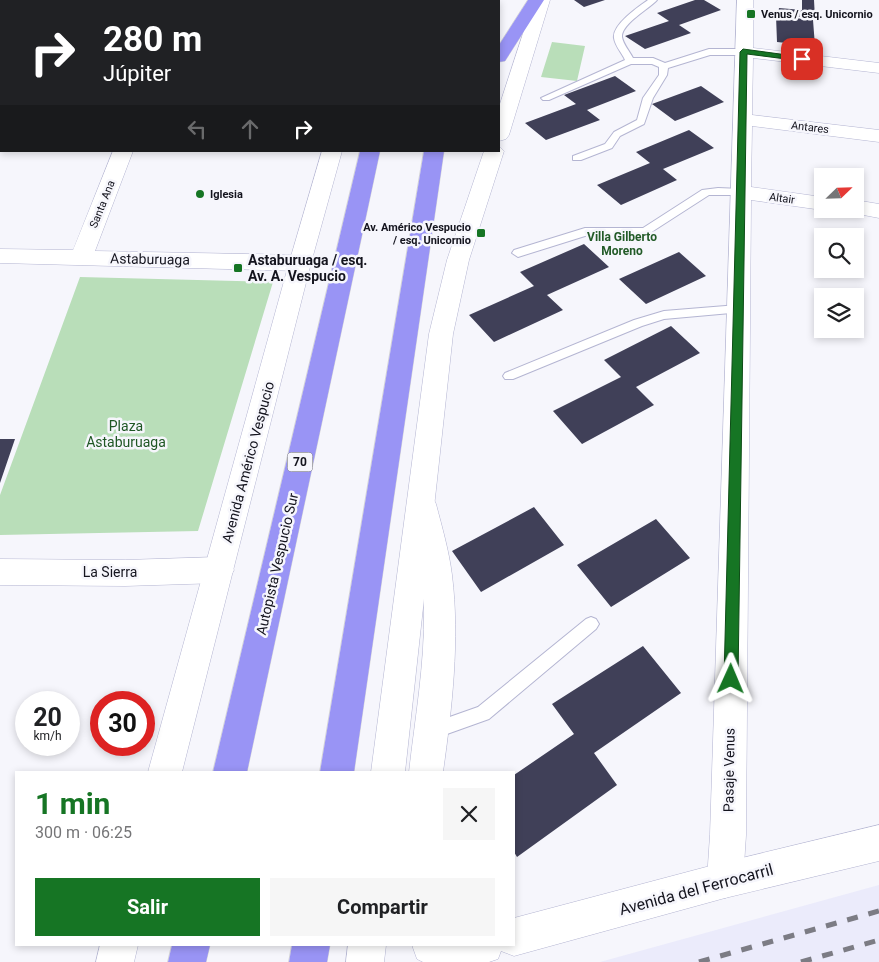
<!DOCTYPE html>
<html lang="es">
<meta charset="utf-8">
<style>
body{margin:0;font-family:Roboto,sans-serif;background:#f6f6f6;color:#202124;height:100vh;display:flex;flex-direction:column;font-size:19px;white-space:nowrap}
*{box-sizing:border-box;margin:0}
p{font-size:16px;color:#757577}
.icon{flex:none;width:28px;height:28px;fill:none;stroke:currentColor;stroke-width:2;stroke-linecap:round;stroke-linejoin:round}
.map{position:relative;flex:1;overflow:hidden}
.side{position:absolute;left:15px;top:771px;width:500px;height:175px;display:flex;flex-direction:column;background:#fff;border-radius:0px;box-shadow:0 2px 8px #0003}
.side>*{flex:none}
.top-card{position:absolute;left:0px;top:0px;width:500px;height:152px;box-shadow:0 2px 8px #0003;background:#202124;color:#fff;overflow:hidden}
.needle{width:32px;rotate:67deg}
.buttons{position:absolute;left:814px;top:168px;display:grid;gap:10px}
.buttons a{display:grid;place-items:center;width:50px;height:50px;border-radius:0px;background:#fff;box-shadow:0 2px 8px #0003;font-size:25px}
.speed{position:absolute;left:15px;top:691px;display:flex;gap:10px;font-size:25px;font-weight:700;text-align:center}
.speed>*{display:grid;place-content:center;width:65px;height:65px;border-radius:50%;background:#fff;box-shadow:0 2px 8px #0003;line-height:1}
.speed small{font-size:12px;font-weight:400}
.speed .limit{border:8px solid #d22;background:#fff;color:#111}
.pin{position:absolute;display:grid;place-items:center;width:42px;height:42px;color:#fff;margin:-21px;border-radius:10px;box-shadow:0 2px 8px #0006}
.me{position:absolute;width:55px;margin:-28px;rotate:1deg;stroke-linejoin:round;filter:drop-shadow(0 0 4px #0008)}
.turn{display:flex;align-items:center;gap:18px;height:105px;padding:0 20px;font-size:22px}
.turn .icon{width:65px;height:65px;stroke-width:2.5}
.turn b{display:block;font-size:35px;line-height:42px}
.lanes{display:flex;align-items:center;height:48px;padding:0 20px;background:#0003;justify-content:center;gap:25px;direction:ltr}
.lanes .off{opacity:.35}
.round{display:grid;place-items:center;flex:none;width:52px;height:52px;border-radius:0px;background:#f6f6f6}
.headline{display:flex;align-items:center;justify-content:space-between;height:85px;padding:0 20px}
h1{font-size:30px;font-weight:700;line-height:38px;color:#167524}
.button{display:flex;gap:10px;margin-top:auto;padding:10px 20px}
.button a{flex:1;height:58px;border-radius:0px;background:#167524;color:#fff;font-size:20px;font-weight:700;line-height:58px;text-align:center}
.button a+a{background:#f6f6f6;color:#202124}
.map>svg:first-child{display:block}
.built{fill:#ebebfb}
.green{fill:#b9deb9}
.building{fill:#404058}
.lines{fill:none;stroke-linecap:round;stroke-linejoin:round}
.service-casing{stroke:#b4b5d2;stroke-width:2}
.minor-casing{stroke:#b4b5d2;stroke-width:1}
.tertiary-casing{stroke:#b4b5d2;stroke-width:1}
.secondary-casing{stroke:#b4b5d2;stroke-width:1}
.motorway-casing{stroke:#d5d5d6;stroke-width:1}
.service{fill:#fff;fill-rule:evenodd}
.minor{fill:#fff;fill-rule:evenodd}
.tertiary{fill:#fff;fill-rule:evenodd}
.secondary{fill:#fff;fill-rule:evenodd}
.motorway{fill:#9994f5;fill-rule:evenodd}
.rail{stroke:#7c7c84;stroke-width:5;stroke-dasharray:11 11;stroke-linecap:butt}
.route{fill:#167524;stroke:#0e4c17}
.poi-dot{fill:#167524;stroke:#f6f6fc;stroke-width:2}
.labels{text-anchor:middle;stroke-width:5;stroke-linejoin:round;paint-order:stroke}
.far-poi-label{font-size:11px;font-weight:bold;fill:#14141e;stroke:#f6f6fc;text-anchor:start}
.far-street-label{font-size:11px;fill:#14141e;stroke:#f6f6fc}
.far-neighbourhood-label{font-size:12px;font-weight:bold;fill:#235b28;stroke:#f6f6fc}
.shield{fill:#f6f6fc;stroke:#585861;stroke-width:1}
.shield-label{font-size:12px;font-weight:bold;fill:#14141e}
.street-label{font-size:14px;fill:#14141e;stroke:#f6f6fc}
.poi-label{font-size:14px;font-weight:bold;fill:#14141e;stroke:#f6f6fc;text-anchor:start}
.park-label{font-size:14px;fill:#1f5724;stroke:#f6f6fc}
.near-street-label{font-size:16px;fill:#14141e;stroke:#f6f6fc}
</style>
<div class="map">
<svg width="879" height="962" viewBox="0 0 879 962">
<rect width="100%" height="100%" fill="#f6f6fc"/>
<path class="built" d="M879,885v77h-279l239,-66z"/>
<path class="green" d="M552,42l33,4 -8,35 -36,-4z
M80,277l193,5 -75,249 -198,4v-40z"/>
<path class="building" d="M574,0h31l-21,7z
M695,0h9l17,10 -42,15 12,8 -46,16 -20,-13 44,-15 -12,-8z
M802,0h12l1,19 -37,-5 1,-6 23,2z
M776,16l37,4 2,26 -38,-4z
M615,76l21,15 -49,19 13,10 -54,20 -21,-17 51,-19 -12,-9z
M701,86l23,16 -49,19 -23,-17z
M689,130l25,18 -51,21 14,11 -56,25 -24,-20 53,-22 -14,-11z
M584,244l25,23 -62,28 16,15 -69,32 -25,-27 65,-29 -14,-14z
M679,252l27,24 -60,28 -27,-25z
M671,326l29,27 -64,34 18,18 -72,39 -29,-33 68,-34 -17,-17z
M0,439h15l-15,44z
M534,507l30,38 -83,47 -29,-41z
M656,519l34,39 -79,49 -34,-42z
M643,646l38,47 -87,60 23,32 -100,72 -3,-5v-77l60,-41 -22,-30z"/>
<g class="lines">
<defs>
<path id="service" d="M648,0h9c-8,9 -36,24 -35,37 1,7 8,15 11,21h20l12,5 44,-14h34l4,3 -4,3h-33l-42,13 -1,7 -14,23 -9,26 -24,12 -8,12 -31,12h-8v-4l32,-12 9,-12 23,-12 6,-22 16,-23v-8l-7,-3h-21l-82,36h-6l-2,-2 84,-38c-3,-7 -10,-14 -11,-22 -2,-13 24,-31 34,-38z
M718,188l23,1 5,3 -5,3h-32l-59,38 -19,3h-46l-67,21 -6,-4 2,-3 71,-22h58l59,-38z
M738,305l6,4 -2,3 -78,7 -22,7 -129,53h-8l-2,-3 2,-3 129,-53 30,-9z
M591,617l5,2 3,5 -3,5 -107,90 -56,20 -6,-2 -2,-6 2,-6 51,-18 108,-88z"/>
<path id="minor" d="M175,0h16v1h-16z
M737,0h16v48l126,15v10l-126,-15 -1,57 127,15v12l-127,-16 -1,61 71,10v12h3l-3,1 -71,-10 -5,635 -3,45 -5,13 -13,5 -13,-5 -5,-13 3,-45z
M0,10h1v10h-1z
M0,87h1v10h-1z
M113,151h20l-38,100 205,4 8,3 3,5 -3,5 -8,3 -300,-8v-14l73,1z
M855,200l24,4v14l-31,-6 -2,-3h9z
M219,557l10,4 5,9 -5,9 -10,4 -94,3 -125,-1v-26l125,1z"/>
<path id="tertiary" d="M422,492l10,4 4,8c6,23 13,47 16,71 8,65 0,133 -9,197h-34c6,-54 16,-108 15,-163 -1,-36 -7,-70 -16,-105l4,-8z
M879,825v36l-154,37 -211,58 -13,-5 -3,8 -9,3h-66l-6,-3 -5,-14h102v-27l211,-56z"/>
<path id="secondary" d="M534,0h16l-41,135 -3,4 -7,2v-34z
M499,146l5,5 -35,109 -16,74 -48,438h-34l58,-438 18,-74 37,-109h15z
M322,151h20l-31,112 -129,509h-34l141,-509z
M100,945h38l-4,17h-38z
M348,945h38l-2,17h-38z"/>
<path id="motorway" d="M528,0h16l-39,61 -6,1v-17z
M360,151h20l-133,621h-34z
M424,151h20l-90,621h-34z
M172,945h38l-4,17h-38z
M292,945h38l-3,17h-38z"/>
</defs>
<use href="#service" class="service-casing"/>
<use href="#minor" class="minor-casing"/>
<use href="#tertiary" class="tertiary-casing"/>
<use href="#secondary" class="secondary-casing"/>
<use href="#motorway" class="motorway-casing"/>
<use href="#service" class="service"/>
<use href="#minor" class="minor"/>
<use href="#tertiary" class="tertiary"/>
<use href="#secondary" class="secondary"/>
<use href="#motorway" class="motorway"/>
<path class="rail" d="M699,962l180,-51
M801,962l78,-22"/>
</g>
<path class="route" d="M743,49l59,8 4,2 -4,2 -55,-7 -9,625 -2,5 -5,2 -5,-2 -2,-5 16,-627z"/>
<g class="poi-dot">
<rect x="746" y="9" width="10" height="10" rx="2.5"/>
<circle cx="200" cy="194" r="5"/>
<rect x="476" y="228" width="10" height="10" rx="2.5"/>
<rect x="233" y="263" width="10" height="10" rx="2.5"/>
</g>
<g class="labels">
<g class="far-poi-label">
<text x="761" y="18">Venus / esq. Unicornio</text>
<text x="210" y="198">Iglesia</text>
<text x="471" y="231" text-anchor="end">Av. Américo Vespucio<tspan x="471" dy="13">/ esq. Unicornio</tspan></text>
</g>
<g class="far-street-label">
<text transform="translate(810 127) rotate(7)" y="4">Antares</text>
<text transform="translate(782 198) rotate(8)" y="4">Altair</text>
<text transform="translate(102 204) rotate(-68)" y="4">Santa Ana</text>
</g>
<g class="far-neighbourhood-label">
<text x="622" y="241">Villa Gilberto<tspan x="622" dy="14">Moreno</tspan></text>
</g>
<rect class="shield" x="287.5" y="452.5" width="25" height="19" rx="4"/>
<g class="shield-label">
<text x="300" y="466">70</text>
</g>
<g class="street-label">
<text transform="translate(150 259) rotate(1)" y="5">Astaburuaga</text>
<text transform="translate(248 462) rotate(-75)" y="5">Avenida Américo Vespucio</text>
<text transform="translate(277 564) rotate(-77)" y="5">Autopista Vespucio Sur</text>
<text x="110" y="577">La Sierra</text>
<text transform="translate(729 770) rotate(-89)" y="5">Pasaje Venus</text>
</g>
<g class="poi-label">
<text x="248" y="265">Astaburuaga / esq.<tspan x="248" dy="16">Av. A. Vespucio</tspan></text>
</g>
<g class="park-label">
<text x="126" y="431">Plaza<tspan x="126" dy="16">Astaburuaga</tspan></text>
</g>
<g class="near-street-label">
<text transform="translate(696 889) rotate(-15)" y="6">Avenida del Ferrocarril</text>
</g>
</g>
</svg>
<div class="buttons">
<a><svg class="needle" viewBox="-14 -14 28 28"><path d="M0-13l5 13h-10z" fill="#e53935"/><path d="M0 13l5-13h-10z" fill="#757577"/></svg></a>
<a><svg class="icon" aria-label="search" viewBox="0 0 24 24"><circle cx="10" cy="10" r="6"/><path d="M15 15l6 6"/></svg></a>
<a><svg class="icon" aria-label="layers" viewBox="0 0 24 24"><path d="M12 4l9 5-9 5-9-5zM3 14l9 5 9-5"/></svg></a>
</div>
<div class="speed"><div>20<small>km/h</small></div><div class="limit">30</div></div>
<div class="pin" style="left:802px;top:59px;background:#d93025"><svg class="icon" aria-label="arrive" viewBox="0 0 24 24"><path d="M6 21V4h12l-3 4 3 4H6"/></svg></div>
<svg class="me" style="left:731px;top:679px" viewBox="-20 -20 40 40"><path d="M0-17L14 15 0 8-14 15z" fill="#167524" stroke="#fff" stroke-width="4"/></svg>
<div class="top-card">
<div class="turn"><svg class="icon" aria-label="right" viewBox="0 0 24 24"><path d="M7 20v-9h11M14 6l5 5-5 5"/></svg><div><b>280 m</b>Júpiter</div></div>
<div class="lanes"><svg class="icon off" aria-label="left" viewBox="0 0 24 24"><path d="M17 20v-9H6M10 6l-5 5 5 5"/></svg><svg class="icon off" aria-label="ahead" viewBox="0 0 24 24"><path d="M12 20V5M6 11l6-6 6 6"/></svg><svg class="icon" aria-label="right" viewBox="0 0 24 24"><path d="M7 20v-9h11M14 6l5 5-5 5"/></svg></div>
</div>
<section class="side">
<div class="headline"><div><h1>1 min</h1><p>300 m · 06:25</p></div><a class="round"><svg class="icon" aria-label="close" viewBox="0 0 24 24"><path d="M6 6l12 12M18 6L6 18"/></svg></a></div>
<div class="button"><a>Salir</a><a>Compartir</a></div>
</section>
</div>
